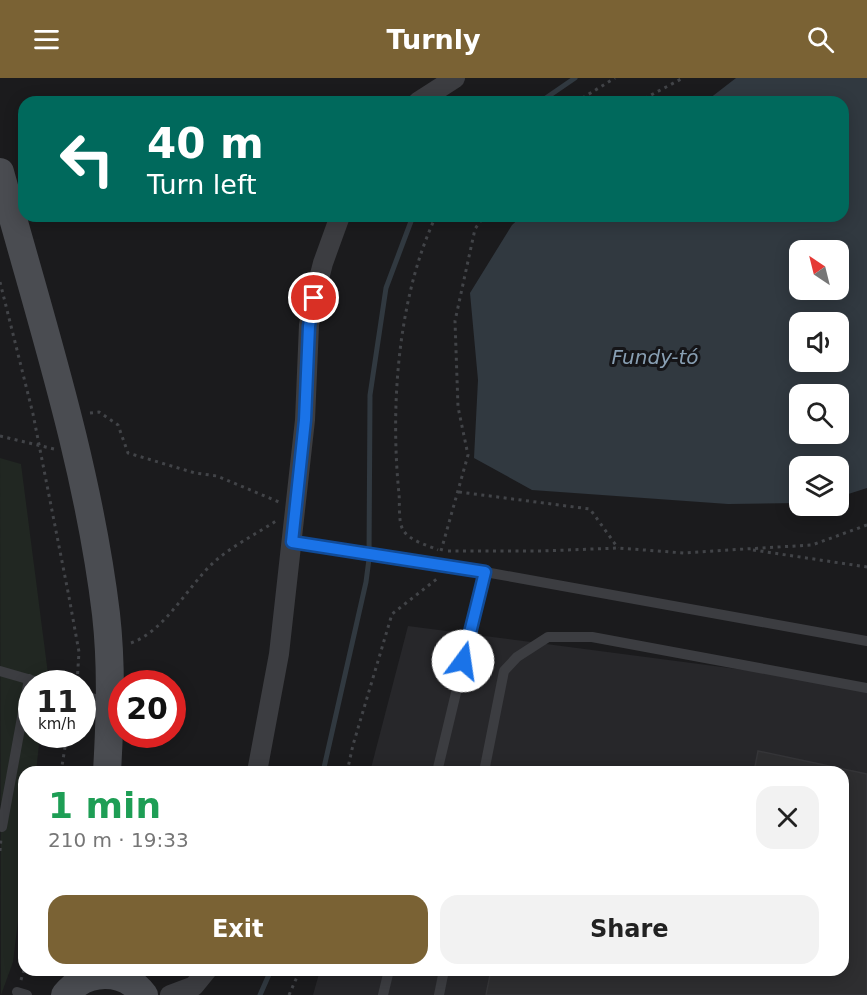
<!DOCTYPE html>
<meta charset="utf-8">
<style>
body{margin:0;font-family:"DejaVu Sans",sans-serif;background:#f2f2f2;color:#222;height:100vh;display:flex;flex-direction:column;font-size:22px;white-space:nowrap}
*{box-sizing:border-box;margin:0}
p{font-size:20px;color:#767676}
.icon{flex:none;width:33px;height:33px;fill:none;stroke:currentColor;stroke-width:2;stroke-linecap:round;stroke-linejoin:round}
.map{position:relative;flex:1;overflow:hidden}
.drawer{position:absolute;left:18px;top:688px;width:831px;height:210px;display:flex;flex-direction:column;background:#fff;border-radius:18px;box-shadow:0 3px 15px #0003}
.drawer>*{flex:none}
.top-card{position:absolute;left:18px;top:18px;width:831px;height:126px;border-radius:18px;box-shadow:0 3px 15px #0003;background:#00695c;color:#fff;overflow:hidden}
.needle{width:39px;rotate:325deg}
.controls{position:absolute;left:789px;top:162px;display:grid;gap:12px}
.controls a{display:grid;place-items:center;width:60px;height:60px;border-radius:12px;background:#fff;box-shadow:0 3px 15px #0003;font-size:30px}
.speed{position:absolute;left:18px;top:592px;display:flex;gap:12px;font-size:30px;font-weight:700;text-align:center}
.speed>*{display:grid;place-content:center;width:78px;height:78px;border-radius:50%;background:#fff;box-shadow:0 3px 15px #0003;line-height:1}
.speed small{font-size:15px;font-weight:400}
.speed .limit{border:9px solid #d22;background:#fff;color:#111}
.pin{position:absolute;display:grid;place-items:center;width:51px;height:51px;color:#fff;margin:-26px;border:3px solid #fff;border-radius:50%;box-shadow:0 2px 6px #0007}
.me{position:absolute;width:66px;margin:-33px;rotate:14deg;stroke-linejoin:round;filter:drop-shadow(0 0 4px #0008)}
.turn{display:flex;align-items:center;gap:21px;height:126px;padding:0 30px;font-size:27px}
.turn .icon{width:78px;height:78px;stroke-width:2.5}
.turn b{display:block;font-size:42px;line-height:51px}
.round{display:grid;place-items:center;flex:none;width:63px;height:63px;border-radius:18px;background:#f2f2f2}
.summary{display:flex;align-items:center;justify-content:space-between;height:102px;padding:0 30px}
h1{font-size:36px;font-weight:700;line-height:45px;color:#1e9e55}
.button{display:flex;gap:12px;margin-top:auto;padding:12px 30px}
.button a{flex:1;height:69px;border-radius:18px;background:#7a6234;color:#fff;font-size:24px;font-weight:700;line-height:69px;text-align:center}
.button a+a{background:#f2f2f2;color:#222}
header{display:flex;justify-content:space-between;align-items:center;height:78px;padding:0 30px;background:#7a6234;color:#fff;font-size:27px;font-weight:700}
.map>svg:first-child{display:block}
.built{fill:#27272a}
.green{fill:#212722}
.water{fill:#313940;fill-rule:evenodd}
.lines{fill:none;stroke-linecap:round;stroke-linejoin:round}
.stream{stroke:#313940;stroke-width:5}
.building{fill:#2e2e30;stroke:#353538;stroke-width:1.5}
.path{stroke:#424448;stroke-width:3;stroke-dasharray:3 4.5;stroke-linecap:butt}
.lane{stroke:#3c3d41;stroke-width:10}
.street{stroke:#3c3d41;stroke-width:20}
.secondary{stroke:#4a4c51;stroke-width:28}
.route-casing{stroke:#114b97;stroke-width:15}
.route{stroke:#1a73e8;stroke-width:10}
.labels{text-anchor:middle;stroke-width:6;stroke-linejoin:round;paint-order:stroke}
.water-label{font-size:20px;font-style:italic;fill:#889fb3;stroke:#151518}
</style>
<header><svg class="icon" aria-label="menu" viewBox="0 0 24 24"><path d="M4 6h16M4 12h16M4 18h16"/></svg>Turnly<svg class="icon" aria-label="search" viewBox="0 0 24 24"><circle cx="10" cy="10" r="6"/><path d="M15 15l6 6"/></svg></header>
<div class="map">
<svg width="867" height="917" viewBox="0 0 867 917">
<rect width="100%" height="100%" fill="#1b1b1d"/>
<path class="built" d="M408,548l459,60v309h-554l7,-25h523v-198h-473z"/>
<path class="green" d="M0,380l21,6 27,210 -1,10h-15v51h8l-4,37h-12v99l-11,91 -12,33z"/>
<path class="water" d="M736,0h131v410l-28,9 -1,-31h-38l-1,37 -71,1 -196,-14 -58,-32 4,-78 -8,-87 42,-68 10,-9h321v-114h-138zM800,172h38v40h-38zM800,244h38v40h-38zM800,316h38v40h-38z"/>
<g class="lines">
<path class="stream" d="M540,24l35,-24
M323,694l43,-190 3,-23 1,-164 16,-107 27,-72
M260,917l11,-25"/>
</g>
<path class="building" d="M758,673l109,23v221h-381l5,-25h352v-198h-89z
M533,690l22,4h-23z"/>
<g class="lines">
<path class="path" d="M576,24l39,-24
M638,24l45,-24
M436,138c-38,80 -46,190 -37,278 1,10 -1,27 4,36 7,11 24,15 35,20
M0,204l33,132 36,183 10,55 -2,31
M90,335l9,-1 19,13 10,28 67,20 22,3 62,26
M0,358l54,13
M459,414l131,17 28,39
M753,472l114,17
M441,473l27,-96 -10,-48 -3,-86 20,-92 9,-13
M448,473h94l76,-3 66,5 61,-4 67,-4 55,-20
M131,565c34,-12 57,-57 83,-81 18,-16 42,-28 62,-41
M61,694l6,-37
M347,694l6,-27 39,-131 46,-36
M0,773l1,-13
M21,902l3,-10
M289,917l11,-25"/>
<path class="lane" d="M292,464l193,30 382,69
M0,593l45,13
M82,617l26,8
M437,694l48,-200
M484,694l20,-101 13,-14 31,-20h44l275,51
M2,749l27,-148
M17,914l10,3
M383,917l6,-25
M439,917l5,-25"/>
<path class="street" d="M418,24l37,-24
M257,694l22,-118 26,-234 4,-95 5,-27 9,-35 17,-47
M170,917l24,-9 13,-16"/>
<path class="secondary" d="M0,94c40,146 88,292 106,442 6,53 4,105 1,158
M65,917c21,-26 59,-27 79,0"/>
</g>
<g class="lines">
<defs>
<path id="route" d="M314,220l-5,28 -4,94 -13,122 193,30 -22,89"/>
</defs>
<use href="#route" class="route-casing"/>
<use href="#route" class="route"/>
</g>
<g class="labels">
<g class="water-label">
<text x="655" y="286">Fundy-tó</text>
</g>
</g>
</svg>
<div class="controls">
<a><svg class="needle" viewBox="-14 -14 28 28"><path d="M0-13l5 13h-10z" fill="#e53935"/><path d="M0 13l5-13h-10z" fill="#767676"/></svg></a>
<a><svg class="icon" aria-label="sound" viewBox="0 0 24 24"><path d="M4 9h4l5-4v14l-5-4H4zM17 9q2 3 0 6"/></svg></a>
<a><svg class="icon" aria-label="search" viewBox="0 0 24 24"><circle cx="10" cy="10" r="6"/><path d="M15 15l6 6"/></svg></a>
<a><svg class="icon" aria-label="layers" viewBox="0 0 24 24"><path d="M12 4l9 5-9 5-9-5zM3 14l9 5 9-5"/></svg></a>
</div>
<div class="speed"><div>11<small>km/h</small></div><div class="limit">20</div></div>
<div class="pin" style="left:314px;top:220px;background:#d93025"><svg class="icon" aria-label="arrive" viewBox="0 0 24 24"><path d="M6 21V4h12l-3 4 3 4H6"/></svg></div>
<svg class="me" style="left:463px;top:583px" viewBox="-20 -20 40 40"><circle r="19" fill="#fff"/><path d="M0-13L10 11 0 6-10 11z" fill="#1a73e8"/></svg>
<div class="top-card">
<div class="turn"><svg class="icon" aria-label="left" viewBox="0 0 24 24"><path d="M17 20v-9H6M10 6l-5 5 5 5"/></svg><div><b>40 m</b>Turn left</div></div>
</div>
<section class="drawer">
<div class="summary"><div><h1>1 min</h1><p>210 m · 19:33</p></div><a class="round"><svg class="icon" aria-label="close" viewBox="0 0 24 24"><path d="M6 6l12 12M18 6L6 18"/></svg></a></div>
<div class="button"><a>Exit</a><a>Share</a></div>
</section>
</div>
